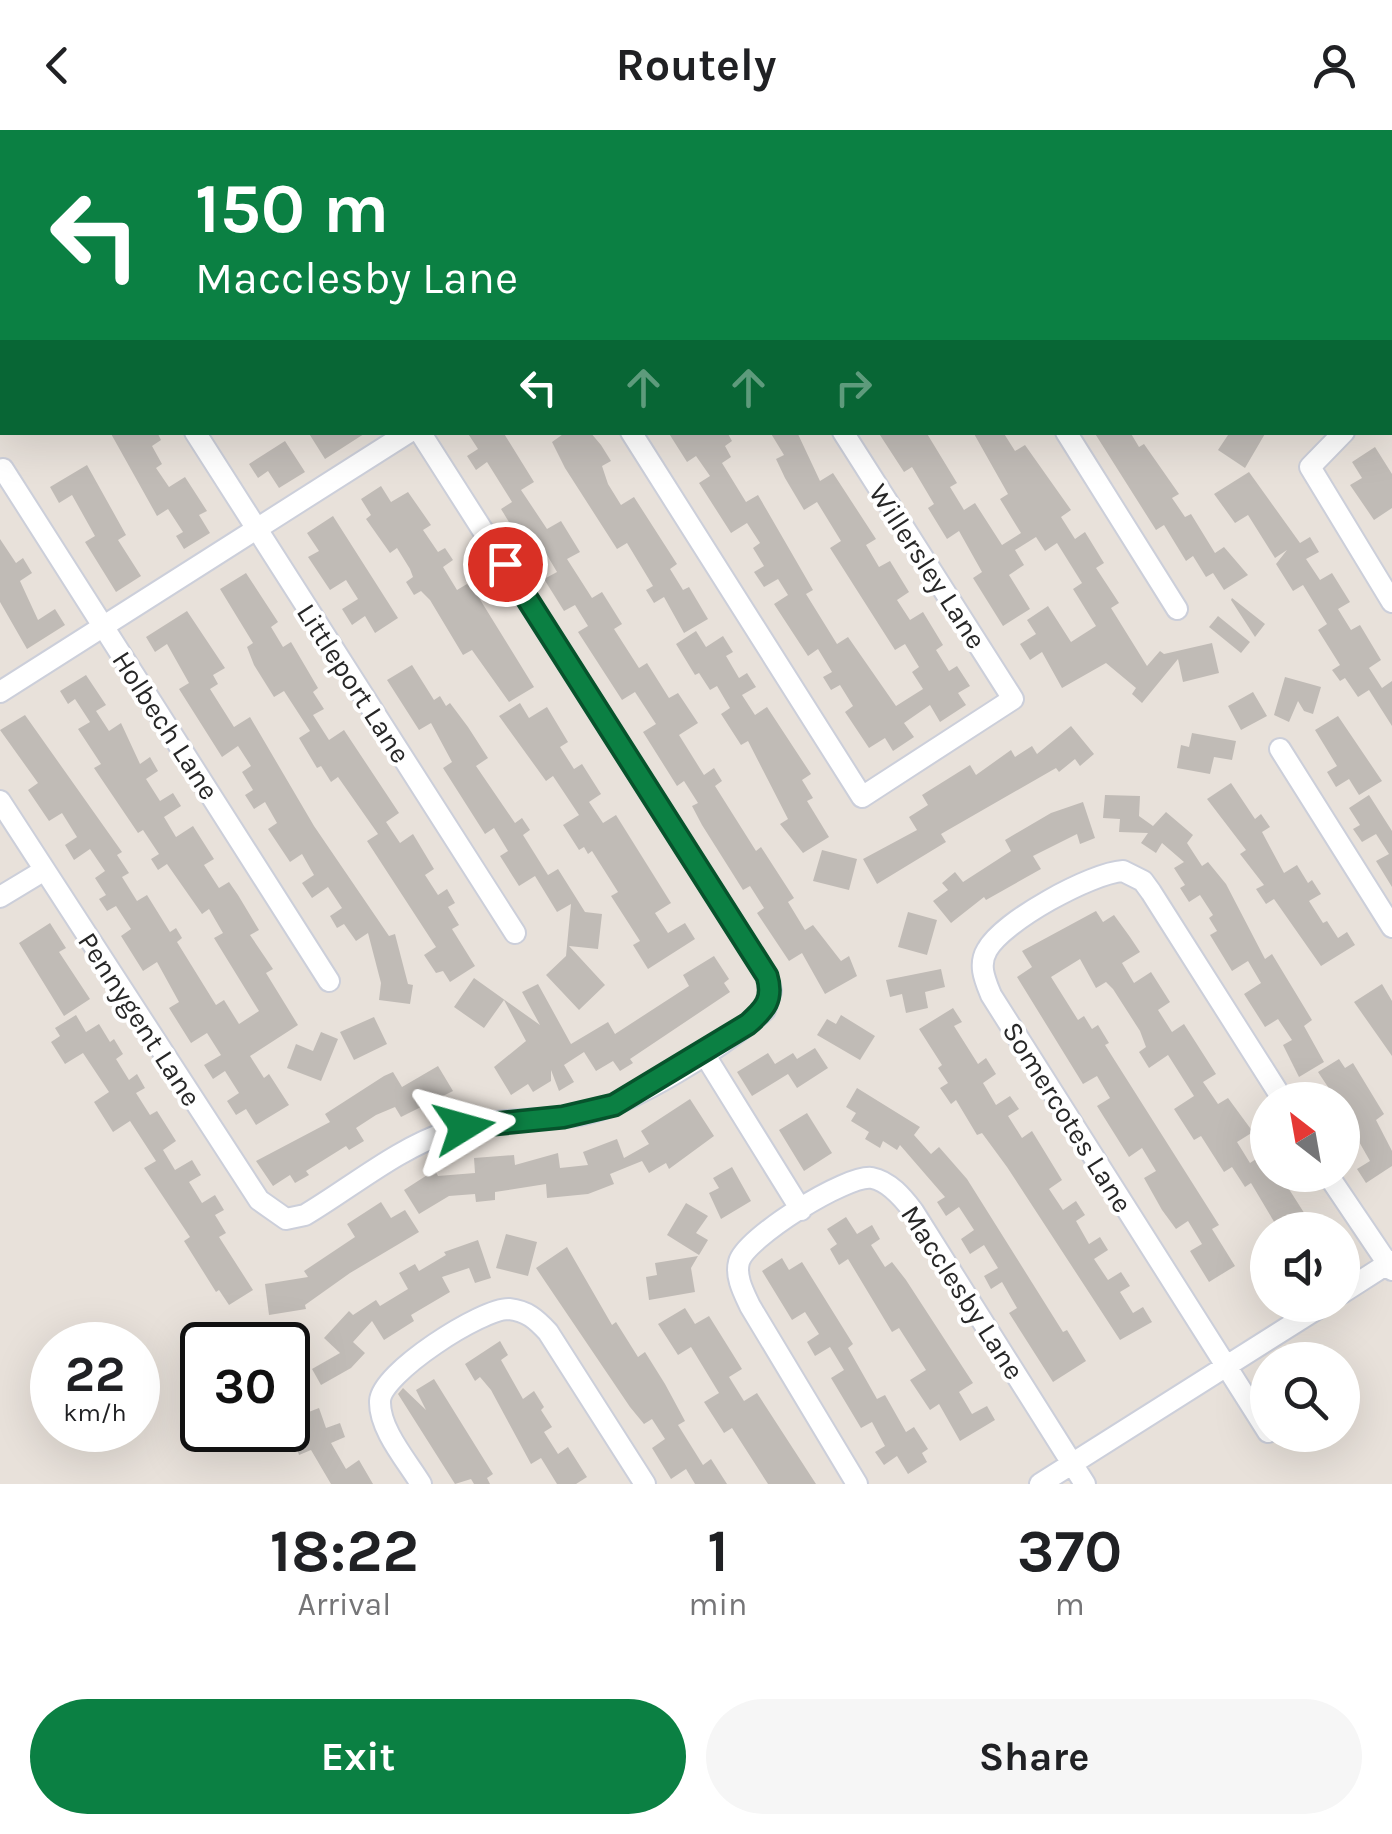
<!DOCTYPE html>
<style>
body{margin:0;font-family:Karla,sans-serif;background:#f6f6f6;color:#202124;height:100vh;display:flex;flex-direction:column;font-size:38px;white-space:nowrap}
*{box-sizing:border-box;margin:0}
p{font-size:32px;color:#757577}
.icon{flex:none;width:55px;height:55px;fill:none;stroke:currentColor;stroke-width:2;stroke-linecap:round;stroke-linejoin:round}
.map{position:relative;height:1354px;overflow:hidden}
.panel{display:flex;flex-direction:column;background:#fff;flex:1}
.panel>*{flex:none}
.banner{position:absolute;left:0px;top:0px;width:1392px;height:305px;box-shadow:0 10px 40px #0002;background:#0b8043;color:#fff;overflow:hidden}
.needle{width:65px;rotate:329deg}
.buttons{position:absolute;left:1250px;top:952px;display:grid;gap:20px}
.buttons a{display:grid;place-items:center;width:110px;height:110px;border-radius:50%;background:#fff;box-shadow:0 10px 40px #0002;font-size:50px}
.speed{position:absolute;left:30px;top:1192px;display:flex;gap:20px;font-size:50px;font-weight:700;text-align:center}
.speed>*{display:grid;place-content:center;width:130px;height:130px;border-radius:50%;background:#fff;box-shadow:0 10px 40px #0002;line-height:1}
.speed small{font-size:25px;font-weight:400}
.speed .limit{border:5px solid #111;border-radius:15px;background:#fff;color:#111}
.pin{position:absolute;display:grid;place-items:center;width:85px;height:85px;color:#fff;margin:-42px;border:5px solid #fff;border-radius:50%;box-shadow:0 2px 10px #0007}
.me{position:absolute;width:110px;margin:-55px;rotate:82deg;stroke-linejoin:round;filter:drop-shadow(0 0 8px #0008)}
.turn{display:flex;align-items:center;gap:35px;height:210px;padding:0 30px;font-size:45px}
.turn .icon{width:130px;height:130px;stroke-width:2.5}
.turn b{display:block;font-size:70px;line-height:85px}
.lanes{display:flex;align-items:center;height:95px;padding:0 30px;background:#0003;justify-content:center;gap:50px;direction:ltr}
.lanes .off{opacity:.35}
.eta{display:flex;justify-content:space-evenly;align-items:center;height:170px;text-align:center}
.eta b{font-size:60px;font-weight:700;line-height:70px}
.action{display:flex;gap:20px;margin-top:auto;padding:20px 30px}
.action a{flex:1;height:115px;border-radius:60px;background:#0b8043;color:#fff;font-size:40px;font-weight:700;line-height:115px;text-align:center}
.action a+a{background:#f6f6f6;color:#202124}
header{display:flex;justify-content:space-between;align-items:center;height:130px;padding:0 30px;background:#fff;font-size:45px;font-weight:700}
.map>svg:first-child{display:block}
.building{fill:#c0bbb6}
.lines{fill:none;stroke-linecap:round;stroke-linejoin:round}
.minor-casing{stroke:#cccfda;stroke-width:24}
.minor{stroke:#fff;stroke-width:20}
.route-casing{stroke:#07532c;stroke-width:25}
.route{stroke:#0b8043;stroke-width:18}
.labels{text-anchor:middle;stroke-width:8;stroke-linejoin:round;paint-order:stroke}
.street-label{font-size:28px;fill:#272727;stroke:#fff}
</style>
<header><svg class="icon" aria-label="back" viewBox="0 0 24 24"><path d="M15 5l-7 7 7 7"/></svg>Routely<svg class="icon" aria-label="person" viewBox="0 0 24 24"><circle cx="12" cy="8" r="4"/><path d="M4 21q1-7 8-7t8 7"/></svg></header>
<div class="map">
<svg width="1392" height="1354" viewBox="0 0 1392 1354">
<rect width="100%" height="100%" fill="#e8e1da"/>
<path class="building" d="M110,302h47l4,8 -9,6 10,18 -6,4 13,19 16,-10 22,34 -8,4 11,18 -26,16 -8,-13 7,-4 -15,-23 -11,7z
M308,302h59l-42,27z
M467,302h36l31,50 -13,8 26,39 14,-8 19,31 -13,7 25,39 10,-6 20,32 -8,5 25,39 8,-5 22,35 9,-5 20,30 -19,12 25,40 10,-7 8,13 -7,5 41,65 5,-4 33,51 -6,4 17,28 8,-5 28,36 8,-5 8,20 -32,18 -23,-41 -13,8 -32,-48 7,-5 -14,-22 -7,4 -41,-65 -10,-19 6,-3 -14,-22 -7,5 -34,-54 13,-8 -21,-32 -13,8 -44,-68 10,-6 -13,-21 -11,6 -20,-32 13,-7 -13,-22 -13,8 -30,-49 11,-7 -25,-40 -11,8 -9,-14 11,-7z
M566,302h24l11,13 10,16 -9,5 6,18 13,21 13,-8 43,67 -7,5 13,21 6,-3 19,32 -24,14 -20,-36 -10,6 -8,-13 7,-4 -26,-43 -10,6 -52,-81 -13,-26z
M668,302h59l5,9 -7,5 6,11 -9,6 24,39 12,-7 55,95 -7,4 31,50 11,-7 48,69 27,-17 -11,-17 7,-5 -14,-23 -10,6 -65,-102 11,-7 -24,-39 -13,8 -19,-32 -9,-19 8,-4 -14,-23h27l23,49 13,-8 43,66 -10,6 13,22 11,-6 19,31 -12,8 13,20 13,-8 20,33 -7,5 13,21 8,-5 13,20 -12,7 8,12 -26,17 -10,-17 -26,18 10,14 -21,14 -8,-13 -16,10 -24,-36 8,-6 -13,-21 -9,5 -8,-13 9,-5 -14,-23 -10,7 -34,-52 14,-9 -10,-16 -14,8 -10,-15 10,-6 -11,-18 7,-5 -13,-20 -16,10 -32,-50 11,-7 -14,-20 -9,6z
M878,302h48l31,51 -7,4 14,23 11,-7 27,42 19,-12 -21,-34 8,-5 -35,-62h30l12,19 10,-6 46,65 -10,7 14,22 10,-7 19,31 -8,5 23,35 -8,5 36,58 13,-15 4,3 48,-11 7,30 -36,9 -5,-23 -36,44 -10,-9 4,-6 -30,-25 -44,25 -20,-36 -12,8 -10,-16 16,-10 -9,-14 21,-14 23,36 25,-16 -23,-37 9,-6 -25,-40 -12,8 -9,-14 -21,13 9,15 -15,10 21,34 -27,17 -30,-48 9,-6 -23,-41 -12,8 -19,-31 6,-4 -22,-37 -8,5z
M1094,302h36l9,15 5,-3 35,50 -7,4 13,19 6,-3 24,39 9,-6 24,28 -24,15 -11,-17 -7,4 -13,-21 -7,5 -22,-36 -8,5z
M1230,302h36l-21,36 -27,-18z
M285,311l20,31 -26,16 -11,-17 -10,7 -9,-14z
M1375,317l17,27v34l-18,12 -24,-35 12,-7 -10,-16z
M87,335l39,70 -8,5 23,36 -25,16 -31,-50 10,-6 -23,-41 -13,8 -9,-16z
M1249,342l51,71 10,-6 9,15 -13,7 14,21 12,-7 18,29 -12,7 13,21 9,-5 21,35 -12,8 13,20 10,-7v45l-23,-36 -11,7 -13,-19 -5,3 -8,-11 8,-5 -22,-35 9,-6 -24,-39 -10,6 -17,-27 11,-14 -12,8 -27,-43 -13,8 -21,-29z
M381,356l10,16 17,-10 23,33 -8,5 15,22 7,-4 8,12 -10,7 14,23 10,-6 9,9 58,94 -25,15 -37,-52 -9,5 -33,-55 -9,-9 -7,4 -8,-13 7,-5 -3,-8 -13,-21 -7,5 -24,-34 5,-4 -10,-16z
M333,386l65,102 -23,15 -10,-17 -13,9 -10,-16 16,-10 -12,-19 -16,10 -22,-33 11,-6 -12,-18z
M0,409l16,24 7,-5 9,15 -12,8 18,39 17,-11 10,16 -38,24 -27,-47z
M246,443l32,49 -7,5 12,20 8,-5 27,46 -5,4 11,17 -11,6 16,25 15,-10 55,83 -13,9 14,21 13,-9 21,35 -9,6 13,20 9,-6 8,14 -7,4 11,18 -7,4 23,37 -25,16 -7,-11 -7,2 -12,-18 12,-8 -69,-106 11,-7 -40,-57 -7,5 -10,-16 -4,2 -18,-30 11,-7 -26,-40 -10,6 -20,-32 -7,-18 6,-4 -33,-54z
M1232,468l33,26 -10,13 -24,-37z
M187,481l38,57 -12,7 5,9 -8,5 24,38 16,-10 64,109 75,110 6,-2 13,50 5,1 -3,19 -31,-4 2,-17 -13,-50 -12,8 -12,-17 -7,4 -7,-12 12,-8 -14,-21 -16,11 -10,-15 12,-8 -12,-21 -12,8 -22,-33 9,-6 -12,-21 -11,7 -9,-14 8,-5 -11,-18 9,-6 -13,-20 -16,11 -43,-68 10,-6 -22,-39 -12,8 -9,-15z
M1218,486l32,26 -9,11 -32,-26z
M696,501l10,16 17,-11 10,16 -7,4 13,22 8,-5 9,14 -14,8 13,20 12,-8 44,67 -9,6 11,18 -6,3 22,36 -26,16 -23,-29 8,-5 -40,-78 -7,4 -20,-31 9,-6 -13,-22 -7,4 -11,-17 -4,2 -19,-31z
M412,535l22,35 6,-4 6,10 4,-3 18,24 20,31 -12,8 39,57 7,-5 8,12 -7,5 25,40 10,-6 27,43 17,2 -4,35 -29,-3 36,39 -26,25 -33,-35 20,-19 5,-52 -14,8 -22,-36 -16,10 -19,-30 8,-5 -14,-23 -9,6 -42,-66 9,-6 -21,-39 -12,7 -32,-50z
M86,545l20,30 -10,6 13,20 12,-8 19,41 10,-7 8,14 -12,8 14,22 13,-8 8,13 -17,11 12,20 17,-11 21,33 -10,6 15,23 10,-6 9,13 21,35 -9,5 23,34 -7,4 32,52 -48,31 14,22 5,-4 20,31 -33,20 -10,-16 -10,6 -9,-14 12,-8 -14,-22 -12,8 -9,-14 17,-10 -14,-22 -16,10 -22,-35 10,-6 -22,-40 -14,9 -22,-35 10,-7 -15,-23 -9,5 -8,-12 7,-4 -11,-17 10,-7 -15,-22 -16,11 -9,-15 12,-8 -15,-24 -13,8 -21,-31 10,-7 -38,-53 25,-15 97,137 -5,3 12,18 -7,4 15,24 10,-6 23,37 6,-4 6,10 -5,4 39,63 8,-5 15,24 20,-13 -45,-73 9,-5 -14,-24 -7,5 -35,-50 -9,6 -7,-11 8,-5 -16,-24 -5,3 -44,-65 7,-4 -23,-35 12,-7 -15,-23 -7,5 -8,-13z
M1285,547l36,10 -8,27 -9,-3 -6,-10 -9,21 -15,-7z
M1253,562l14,24 -26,14 -13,-24z
M520,573l9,15 18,-11 21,35 -8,5 14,22 8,-5 19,30 -12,8 14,21 13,-8 55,88 -16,10 13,20 17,-10 10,16 -47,30 -15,-24 7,-4 -29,-45 7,-4 -26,-41 -4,3 -4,-7 -5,3 -16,-25 16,-10 -26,-39 -7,5 -47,-65z
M1338,586l44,65 -23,14 -10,-16 -13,8 -9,-15 10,-6 -22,-36z
M1071,596l23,28 -14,12 -5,-7 -16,13 -3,-4 -115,66 5,8 -69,42 -14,-25 54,-29 -8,-13 19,-12 -6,-10 48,-30 6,10 35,-25 4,7 17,-11 5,8z
M1192,603l44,8 -4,19 -18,-3 -4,17 -33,-6 4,-23 8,2z
M1231,653l24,36 6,-5 9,13 -8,5 22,41 13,-8 11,18 4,-3 9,14 -12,7 14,22 4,-2 11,17 9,-6 8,13 -34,21 -47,-67 -8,5 -10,-15 8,-4 -24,-31 6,-4 -39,-51z
M1105,665l35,1 -1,20 14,10 13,-14 27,23 -6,8 15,23 6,-4 18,22 39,75 7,-5 40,66 -8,6 20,36 -25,15 -16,-32 9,-5 -14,-21 -13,8 -21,-33 17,-11 -13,-22 -16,10 -22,-36 7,-4 -8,-13 4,-3 -13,-20 -11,7 -9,-14 5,-3 -11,-17 10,-6 -22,-19 -6,10 -15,-10 7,-10 -29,-1 1,-13 -17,-1z
M1369,665l23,36v56l-16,-26 13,-7 -13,-20 -14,8 -9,-13 7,-4 -11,-17z
M1083,672l12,36 -15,6 -3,-10 -44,22 8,13 -55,31 -2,-3 -33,26 -18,-22 15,-11 -6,-7 13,-11 8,10 48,-31 -6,-11 46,-27z
M822,720l35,9 -8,31 -36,-9z
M1096,781l7,11 11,-7 16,22 10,15 -18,11 12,20 17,-11 19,30 -12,8 14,22 12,-8 32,50 -13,8 15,22 10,-6 25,34 -16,10 13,21 18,-12v24h12l28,44 -19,11h-10l-28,-47 -6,4 -13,-20 -8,5 -23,-36 -7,4 -20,-31 20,-13 -26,-41 -19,13 -10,-16 7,-5 -6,-16 -27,-42 -7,-7 -10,6 -16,-29 -29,18 27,43 6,-4 8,13 6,-4 11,18 -4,2 114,180 -7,4 23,37 -26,16 -19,-31 12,-7 -14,-23 -12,8 -14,-19 -18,-32 12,-7 -14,-23 -13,9 -32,-51 13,-8 -13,-22 -14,8 -66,-107 15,-10 -10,-16z
M908,782l29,8 -10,35 -29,-8z
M50,793l16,25 -7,4 31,47 -26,17 -45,-73z
M714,826l15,23 -5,4 6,9 -100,67 3,4 -13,8 -7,-10 -17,10 -12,-19 -20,13 10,17 -15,9 -8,-21v11l-18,11 -5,-8 -17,11 -17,-28 32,-26 -22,-41 -20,28 -30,-21 20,-29 66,47 -18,-33 16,-8 33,60 37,-22 7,12 74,-48 -6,-11z
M941,839l4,18 -20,5 3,16 -22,5 -4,-19 -12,3 -4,-17z
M1382,854l10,17v55l-38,-54z
M953,878l9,14 -8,4 24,38 8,-6 10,16 -13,9 13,22 14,-9 9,13 -11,7 14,22 10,-7 30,49 -13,9 14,21 13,-9 9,14 -9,6 13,23 11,-7 8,13 -14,9 14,21 13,-8 9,14 -10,6 13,21 10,-6 9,15 -32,18 -113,-173 -25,-34 -5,2 -21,-35 -5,4 -11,-16 8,-5 -10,-15 4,-3 -23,-36z
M76,885l10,17 13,-8 11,18 4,-3 9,15 -7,5 13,21 8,-6 8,14 -9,5 14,22 7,-4 19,30 -13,9 12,20 17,-10 9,15 -12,7 13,21 13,-8 9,15 -9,5 11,18 -7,4 34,53 -24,15 -10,-15 -3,2 -32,-51 6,-4 -46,-69 12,-7 -26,-40 -17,11 -19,-30 15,-10 -26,-39 -18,11 -14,-22 9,-6 -5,-8z
M841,885l34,21 -15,24 -43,-25 10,-16 9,5z
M374,887l13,27 -33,16 -14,-28z
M321,902l17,7 -17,42 -34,-13 9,-24 17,7z
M815,918l13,20 -31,20 -9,-14 -36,22 -15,-24 31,-19 7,11 18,-11 4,6z
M1339,929l6,9 8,-5 31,51 -8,6 16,31v15l-26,17 -9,-14 13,-8 -12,-21 -16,10v-21l6,-3 -6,-26h-35l21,-13 -10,-15z
M438,936l15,25 -52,26 -6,-10 -19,8 -20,13 8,13 -15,9 -3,-4 -40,25 3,4 -14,8 -5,-8 -17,11 -17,-25 74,-39 -5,-8 59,-38 9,-4 9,15z
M857,958l63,39 -6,8 17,19 8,-7 28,32 96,153 4,-2 19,31 -33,21 -44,-69 8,-5 -15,-26 -11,7 -7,-13 14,-8 -14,-23 -14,9 -9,-15 13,-9 -15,-23 -13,9 -9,-14 8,-5 -45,-52 -3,5 -14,-9 -3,7 -15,-9 4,-7 -18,-11 5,-8 -10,-6z
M690,969l24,37 -45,33 -3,-6 -17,10 -7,-12 -32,13 4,10 -26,10 -41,4 -1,-14 -51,8v8l-19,2 -1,-8 -26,2 -30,18 -15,-24 31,-20 3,6 37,-3 -1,-15 40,-3 1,10 43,-12 2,15 28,-3 -5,-13 34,-13 7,19 25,-14 -8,-13z
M807,983l25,40 -28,18 -25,-41z
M732,1037l19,34 -30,18 -12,-26 10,-5 -6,-10z
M381,1072l10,16 14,-8 14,22 -69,41 -45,32 1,4 -37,6 -4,-31 43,-7 -4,-6 51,-34 -8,-13z
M686,1073l22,13 -12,17 12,7 -9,15 -32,-20z
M846,1087l11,17 15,-9 8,14 -9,6 14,22 7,-5 14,18 67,103 -14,9 13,22 15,-8 8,14 -35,21 -21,-37 -9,6 -20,-30 16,-10 -27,-42 -7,4 -44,-73 -9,6 -9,-16 7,-5 -10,-15z
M506,1104l31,8 -9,34 -32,-8z
M478,1110l13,38 -16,5 -6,-15 -27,9 8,15 -39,23 3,6 -30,19 -12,-19 -19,21 12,11 -14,15 -30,17 -9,-16 28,-16 -16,-15 25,-27 4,4 23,-15 4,6 28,-17 -9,-16 16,-9 4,7 27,-16 -2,-3z
M567,1117l45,78 4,-3 22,35 7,-5 20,32 20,37 -7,4 25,40 8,-6 16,25h-32l-9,-15 -15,10 -19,-31 13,-9 -13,-20 -8,5 -14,-17 -94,-139z
M698,1126l-7,12 4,24 -46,8 -3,-23 11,-2 -2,-12z
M782,1128l7,12 13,-8 51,82 -5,4 29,51 8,-4 21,37 8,-5 14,22 -6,4 5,9 -19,12 -11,-18 -13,9 -9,-13 10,-6 -13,-24 -11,6 -30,-50 13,-8 -14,-23 -15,9 -8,-14 12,-8 -14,-22 -13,8 -30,-49z
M685,1178l10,16 14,-8 33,53 -13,8 15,24 13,-8 59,91h-48l-36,-56 -8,5 -20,-31 15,-9 -28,-46 -13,8 -20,-31z
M500,1211l8,14 -7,5 22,39 11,-8 10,16 -3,3 11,17 -8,5 14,22 10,-7 19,30 -11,7h-19l-16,-26 -10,6 -40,-74 -11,-13 -5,4 -10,-17z
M434,1249l59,95 -6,4 3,6h-16l-3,-5 -16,5 -57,-90 5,-6 23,22 -10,-20z
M319,1278l7,20 14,-5 5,14 -14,6 15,26 13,-9 14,24h-42l-20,-34 -12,5 -11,-35z"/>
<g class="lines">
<defs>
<path id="minor" d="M228,0l1,2
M651,0l1,2
M1088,0l2,2
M884,2l4,-2
M1390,64l2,-1
M0,118l2,-2
M1390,129l2,3
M1390,274l2,-2
M195,302l320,501
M631,302l231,365 151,-98 -170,-267
M1066,302l111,177
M1344,302l-34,35 82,135
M3,339l326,512
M0,562l409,-260
M1280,619l112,178
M0,671l259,399 27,19 19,-4c47,-28 93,-67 145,-84 42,-14 87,-9 130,-16 53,-10 144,-69 185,-105l6,-19 -4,-15 -347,-544
M0,767l43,-26
M703,922l98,158
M1328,1045l64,95
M1342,1163l50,-32
M1268,1302l-277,-437c-6,-15 -13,-30 -4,-45 16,-29 104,-77 136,-79l20,10 8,11 132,208
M421,1354c-14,-23 -42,-55 -41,-83 1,-28 102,-93 129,-92 18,2 27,10 39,23l97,152
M857,1354l-107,-178c-6,-13 -15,-29 -11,-44 6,-24 108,-88 133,-84 17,3 31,20 41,33l172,273
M1040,1354l283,-179"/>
</defs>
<use href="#minor" class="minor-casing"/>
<use href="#minor" class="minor"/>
</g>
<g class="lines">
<defs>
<path id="route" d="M464,997l99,-10 51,-12 134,-81c17,-15 26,-25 19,-48l-262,-412"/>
</defs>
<use href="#route" class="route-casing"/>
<use href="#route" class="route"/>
</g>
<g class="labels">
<g class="street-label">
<text transform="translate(928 436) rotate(57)" y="10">Willersley Lane</text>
<text transform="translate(354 553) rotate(57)" y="10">Littleport Lane</text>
<text transform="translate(166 595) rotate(57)" y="10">Holbech Lane</text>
<text transform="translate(140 889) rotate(57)" y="10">Pennygent Lane</text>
<text transform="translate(1068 987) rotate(58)" y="10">Somercotes Lane</text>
<text transform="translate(963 1162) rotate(57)" y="10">Macclesby Lane</text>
</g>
</g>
</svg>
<div class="buttons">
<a><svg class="needle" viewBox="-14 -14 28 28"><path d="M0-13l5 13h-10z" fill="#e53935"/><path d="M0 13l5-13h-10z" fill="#757577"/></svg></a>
<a><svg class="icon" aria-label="sound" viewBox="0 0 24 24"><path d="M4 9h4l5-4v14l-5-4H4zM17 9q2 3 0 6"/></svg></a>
<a><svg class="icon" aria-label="search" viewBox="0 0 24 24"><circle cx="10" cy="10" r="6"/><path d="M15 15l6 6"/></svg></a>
</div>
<div class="speed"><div>22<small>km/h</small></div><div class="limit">30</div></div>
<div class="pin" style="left:505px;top:434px;background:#d93025"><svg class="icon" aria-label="arrive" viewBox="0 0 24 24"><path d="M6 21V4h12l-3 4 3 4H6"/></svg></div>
<svg class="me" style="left:464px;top:997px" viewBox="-20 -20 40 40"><path d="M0-17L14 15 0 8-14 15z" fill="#0b8043" stroke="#fff" stroke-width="4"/></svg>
<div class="banner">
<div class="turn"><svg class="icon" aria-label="left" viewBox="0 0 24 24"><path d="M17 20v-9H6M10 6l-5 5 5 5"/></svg><div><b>150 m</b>Macclesby Lane</div></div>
<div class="lanes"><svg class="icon" aria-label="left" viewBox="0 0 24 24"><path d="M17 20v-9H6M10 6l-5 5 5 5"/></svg><svg class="icon off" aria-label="ahead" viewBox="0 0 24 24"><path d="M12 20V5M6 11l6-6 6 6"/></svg><svg class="icon off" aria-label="ahead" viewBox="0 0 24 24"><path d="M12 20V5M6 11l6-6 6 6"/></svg><svg class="icon off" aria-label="right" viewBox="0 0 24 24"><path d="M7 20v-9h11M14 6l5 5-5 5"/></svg></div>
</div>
</div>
<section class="panel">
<div class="eta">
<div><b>18:22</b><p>Arrival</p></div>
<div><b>1</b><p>min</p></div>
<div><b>370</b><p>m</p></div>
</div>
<div class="action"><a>Exit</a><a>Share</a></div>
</section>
